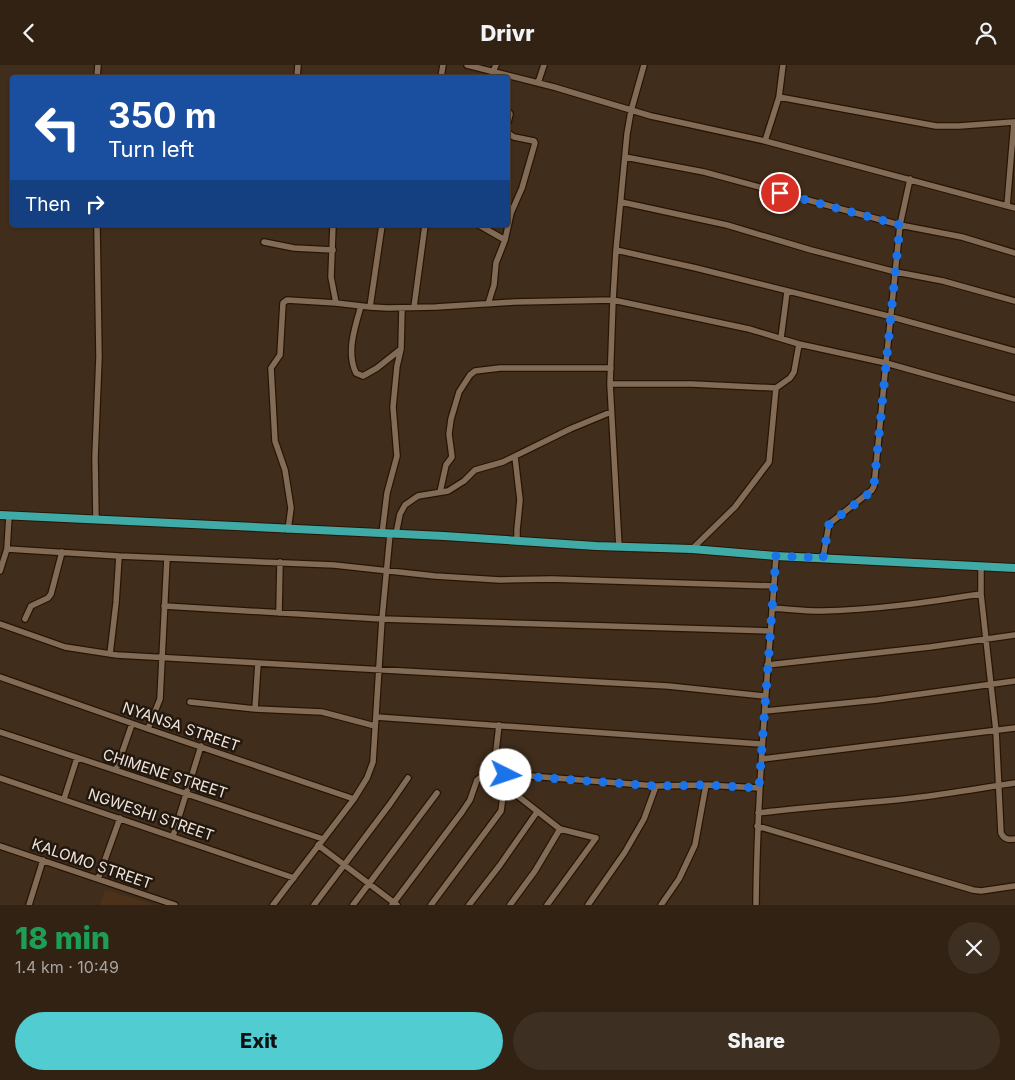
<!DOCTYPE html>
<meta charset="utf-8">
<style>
body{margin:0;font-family:Inter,sans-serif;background:#3d2f22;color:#f1f3f6;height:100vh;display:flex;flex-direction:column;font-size:19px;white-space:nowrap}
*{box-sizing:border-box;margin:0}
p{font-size:16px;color:#a8a4a0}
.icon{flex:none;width:28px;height:28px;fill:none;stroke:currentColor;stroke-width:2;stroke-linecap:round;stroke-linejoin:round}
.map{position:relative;height:840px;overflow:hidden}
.panel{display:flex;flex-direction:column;background:#312214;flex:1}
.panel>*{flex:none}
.guide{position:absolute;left:10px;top:10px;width:500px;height:152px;border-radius:5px;box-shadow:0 1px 4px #0004,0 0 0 1px #4c3f34;background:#1a4fa0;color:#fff;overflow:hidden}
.pin{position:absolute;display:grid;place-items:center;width:42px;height:42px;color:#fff;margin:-21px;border:2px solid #fff;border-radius:50%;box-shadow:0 1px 5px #0007}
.me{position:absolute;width:55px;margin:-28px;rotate:94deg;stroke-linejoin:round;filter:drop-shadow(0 0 4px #0008)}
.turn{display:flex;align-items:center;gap:18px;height:105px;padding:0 15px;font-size:22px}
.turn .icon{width:65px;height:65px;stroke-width:2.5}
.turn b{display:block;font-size:35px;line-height:42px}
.then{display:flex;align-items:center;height:48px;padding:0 15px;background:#0003;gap:10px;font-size:19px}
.round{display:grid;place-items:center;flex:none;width:52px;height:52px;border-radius:26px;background:#3d2f22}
.head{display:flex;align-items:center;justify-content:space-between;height:85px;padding:0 15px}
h1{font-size:30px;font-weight:800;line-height:38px;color:#1e9e55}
.cta{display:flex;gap:10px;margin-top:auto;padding:10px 15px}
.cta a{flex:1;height:58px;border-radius:30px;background:#51ccd1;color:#111;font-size:20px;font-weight:800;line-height:58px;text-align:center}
.cta a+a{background:#3d2f22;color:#f1f3f6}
header{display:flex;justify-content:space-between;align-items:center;height:65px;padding:0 15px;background:#312214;font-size:22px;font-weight:800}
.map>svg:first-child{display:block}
.built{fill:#4c321a}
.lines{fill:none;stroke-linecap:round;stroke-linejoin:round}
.minor-casing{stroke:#271503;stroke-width:8}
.major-casing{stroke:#271503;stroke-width:10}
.minor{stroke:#836c57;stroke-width:5.5}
.major{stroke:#3faaa6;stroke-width:8}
.route{stroke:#1a73e8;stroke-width:9;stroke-dasharray:0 16.2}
.labels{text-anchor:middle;stroke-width:5;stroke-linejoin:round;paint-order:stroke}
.street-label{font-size:15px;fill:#f1e3d8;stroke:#211810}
</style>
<header><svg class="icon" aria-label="back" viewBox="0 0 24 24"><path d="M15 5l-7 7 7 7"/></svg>Drivr<svg class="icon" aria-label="person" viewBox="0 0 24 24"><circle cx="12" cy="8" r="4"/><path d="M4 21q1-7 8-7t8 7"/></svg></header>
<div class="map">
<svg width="1015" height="840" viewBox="0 0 1015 840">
<rect width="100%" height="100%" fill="#412d1b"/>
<path class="built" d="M105,824l49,16h-54z"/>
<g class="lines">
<defs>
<path id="minor" d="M467,0l87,22 97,29 114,25 250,67
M493,7l3,-7
M97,12l1,-12
M297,12l1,-12
M441,12l2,-12
M538,18l6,-18
M779,32l157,29h23l55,-4 -7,84
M508,46l2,3 -2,8
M765,76l14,-44 4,-32
M625,92l79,15 196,53 62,12 53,16
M910,114l-10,46 -14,138 129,36
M621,137l106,23 84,25 85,22 47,9 72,20
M333,160l-2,52 5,26 34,4 12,-82
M479,160l26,15
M264,177l30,6 39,2
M616,185l80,18 196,49 123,34
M488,239l6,-19 2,-22 9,-23 6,-27 11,-25 13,-45 -1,-2 -20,-4 -6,-4
M361,241c-6,21 -15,46 -5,67l7,3 14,-8 24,-19 1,-41
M370,242l18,1 48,-1 78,-5 99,-2 136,29 50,15 87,19 -12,123 -2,4 -43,34 -6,34
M414,242l11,-82
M781,273l6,-46
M610,319h82l84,4 14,-10 4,-6 5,-28
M515,392l5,43 -3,30v11
M440,427l6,-27 6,-8 -3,-23 2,-15 8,-27 11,-17 5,-4 25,-3h111
M9,451l-2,33 112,7
M96,454l-1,-62 4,-100 -2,-132
M288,465l3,-22 -6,-38 -10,-29 -4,-73 9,-13 3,-52 4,-3 49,3
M382,469l5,-41 10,-37 -4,-49 4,-41 4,-17
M396,469l4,-20 5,-9 13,-9 30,-5 16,-10 11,-11 28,-8 67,-33 41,-17
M619,482l-9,-163 3,-84 3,-50 11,-116 4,-23 13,-46
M692,484l43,-42 34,-45 7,-74
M981,501v28l15,137 5,102c3,6 7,7 14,6
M0,506l7,-22
M164,541l218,13 387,12
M772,543c16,1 33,3 50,3 53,-1 107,-9 159,-17
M279,548l1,-51
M25,554l6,-13 17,-8 3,-4 11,-42
M0,559l65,23 52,8 551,31 97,10
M110,589l6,-51 3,-47 48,2
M767,600l163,-18 85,-12
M0,612l148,52 206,70
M190,637l65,7 67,3 53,14
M255,644l3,-46
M765,646l112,-11 138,-19
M376,652l385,27
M499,660l-5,43 12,6 150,12 50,-1
M148,664l12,-30 7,-141 167,7 101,11 65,4 52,-1 222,7
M0,667l323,107
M762,694l253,-31
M116,705l16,-46
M0,713l294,100
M505,721l55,43 36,9 -49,67
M64,734l13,-41
M758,748c52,-7 103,-9 155,-15 34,-4 68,-10 102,-15
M757,761l216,64 8,1 34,-5
M173,771l28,-90
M318,780l79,60
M0,781l175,59
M98,814l22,-61
M29,840l14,-45
M273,840l81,-106 13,-21 6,-16 9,-143 8,-85
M314,840l76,-101 18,-26
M353,840l84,-112
M392,840l70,-93 8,-12 7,-20 17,-12
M431,840l70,-94 5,-37
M469,840l31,-40 37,-53
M510,840l25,-34 25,-42
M588,840l37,-53 19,-33 12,-33
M661,840l18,-26 16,-34 11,-60 53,3
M756,840c1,-117 12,-233 20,-349"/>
<path id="major" d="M0,450l444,21 152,10 96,3 84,7 239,12"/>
</defs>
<use href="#minor" class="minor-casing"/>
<use href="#major" class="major-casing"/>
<use href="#minor" class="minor"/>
<use href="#major" class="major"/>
</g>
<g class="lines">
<path class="route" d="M506,710l150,11 50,-1 53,3 17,-232 47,2 6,-34 43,-33 2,-6 26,-260 -120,-32"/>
</g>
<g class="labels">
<g class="street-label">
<text transform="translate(181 662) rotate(19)" y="5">NYANSA STREET</text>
<text transform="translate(165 709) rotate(18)" y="5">CHIMENE STREET</text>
<text transform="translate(151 750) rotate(19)" y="5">NGWESHI STREET</text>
<text transform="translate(92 799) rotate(19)" y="5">KALOMO STREET</text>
</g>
</g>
</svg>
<div class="pin" style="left:780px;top:128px;background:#d93025"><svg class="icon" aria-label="arrive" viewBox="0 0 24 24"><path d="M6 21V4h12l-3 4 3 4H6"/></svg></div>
<svg class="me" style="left:506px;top:710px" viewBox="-20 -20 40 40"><circle r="19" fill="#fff"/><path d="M0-13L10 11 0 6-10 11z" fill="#1a73e8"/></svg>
<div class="guide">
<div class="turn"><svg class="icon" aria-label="left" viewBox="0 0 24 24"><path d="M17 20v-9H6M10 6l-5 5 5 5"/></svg><div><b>350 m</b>Turn left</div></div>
<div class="then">Then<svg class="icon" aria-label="right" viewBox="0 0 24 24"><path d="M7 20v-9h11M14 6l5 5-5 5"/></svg></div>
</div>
</div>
<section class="panel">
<div class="head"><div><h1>18 min</h1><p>1.4 km · 10:49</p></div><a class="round"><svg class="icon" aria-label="close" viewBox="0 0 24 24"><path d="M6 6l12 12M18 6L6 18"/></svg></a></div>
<div class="cta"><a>Exit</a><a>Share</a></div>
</section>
